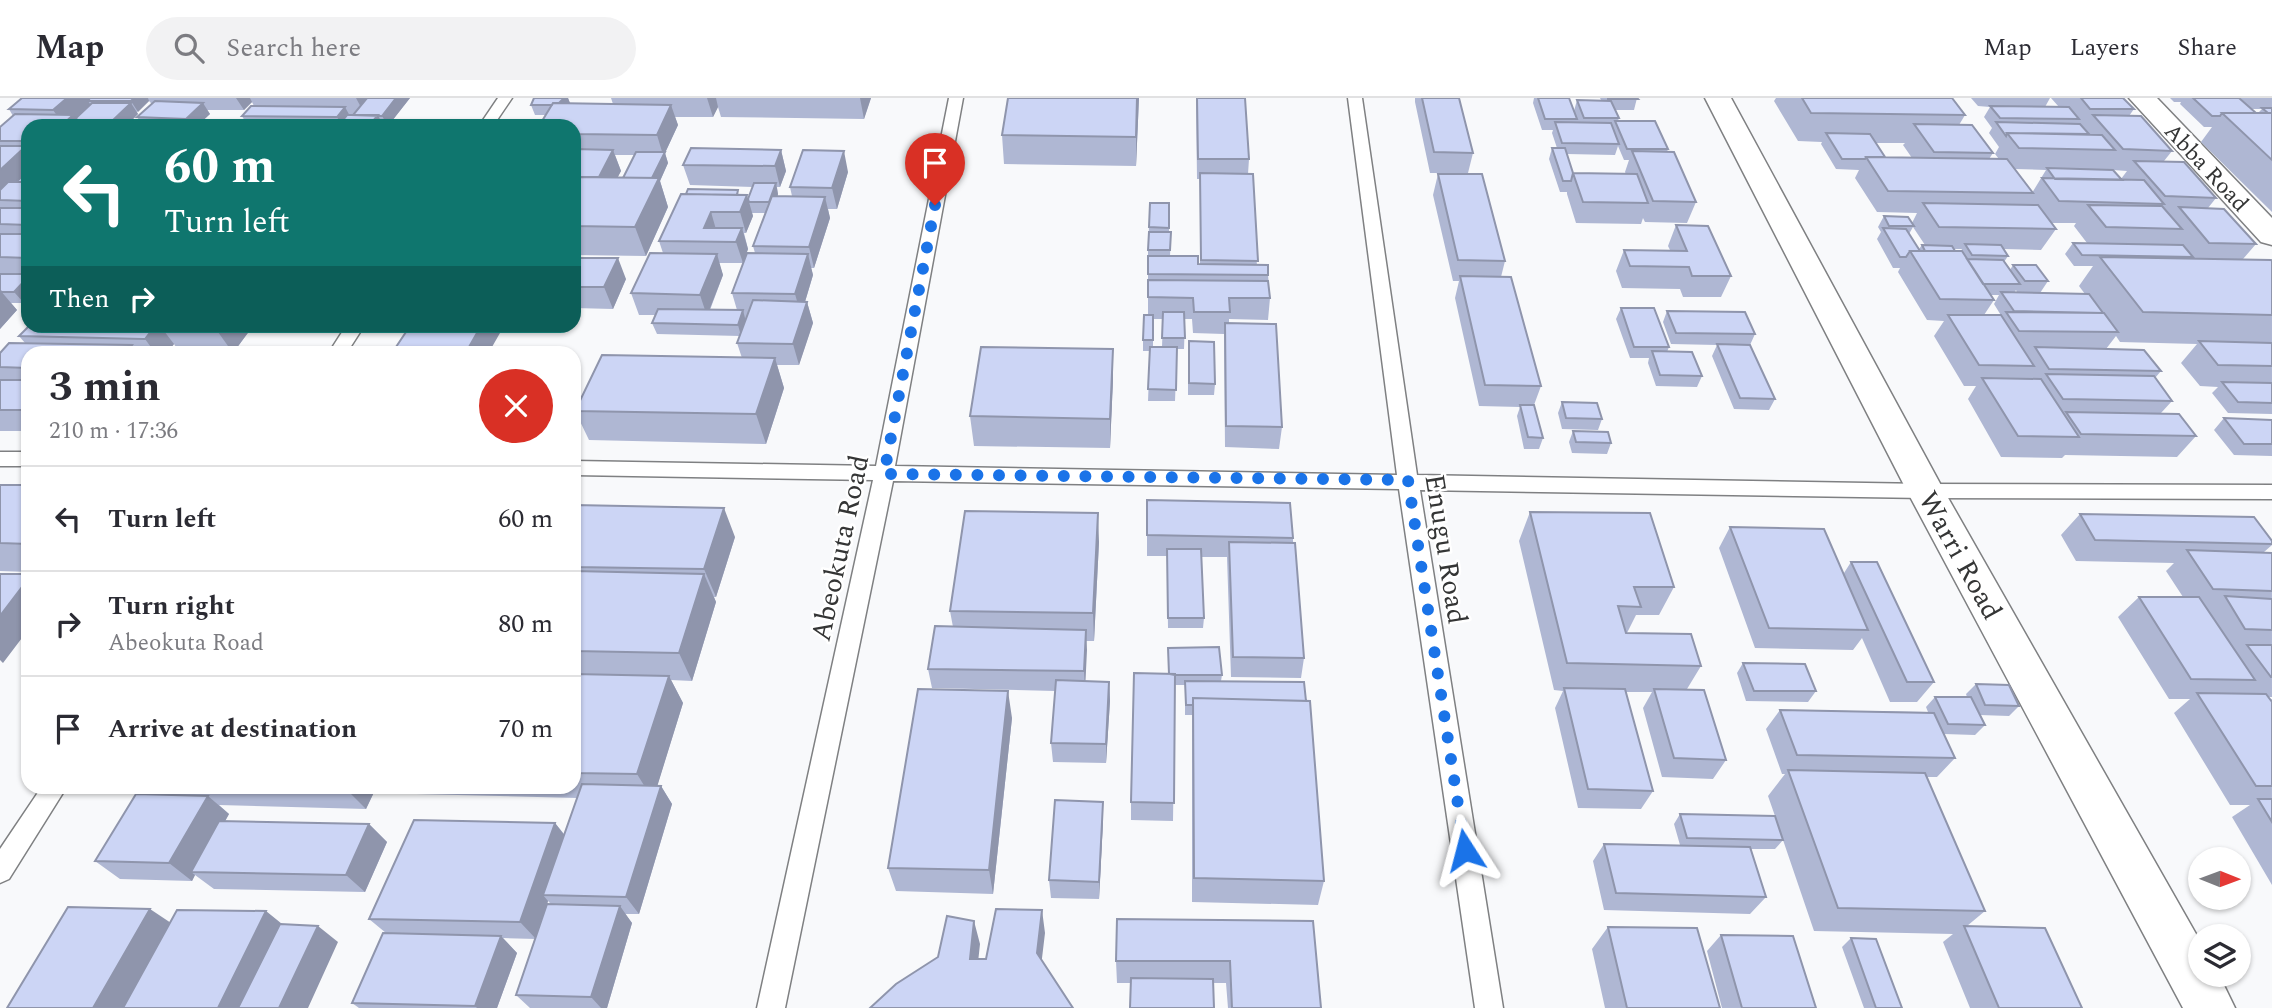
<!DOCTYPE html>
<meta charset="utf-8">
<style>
body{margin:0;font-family:Spectral,serif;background:#f2f2f3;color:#2b2b33;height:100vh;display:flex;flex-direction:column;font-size:26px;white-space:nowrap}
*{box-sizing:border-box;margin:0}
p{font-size:23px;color:#7c7c81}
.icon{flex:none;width:38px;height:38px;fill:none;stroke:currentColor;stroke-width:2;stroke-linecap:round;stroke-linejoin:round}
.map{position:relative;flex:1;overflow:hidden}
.details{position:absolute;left:21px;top:248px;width:560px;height:448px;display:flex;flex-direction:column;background:#fff;border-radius:21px;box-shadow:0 2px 5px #0004}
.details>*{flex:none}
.guide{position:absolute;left:21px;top:21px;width:560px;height:214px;border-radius:21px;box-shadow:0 2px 5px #0004;background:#0f766e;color:#fff;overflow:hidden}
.needle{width:46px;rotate:91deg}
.buttons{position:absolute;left:2188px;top:749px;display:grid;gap:14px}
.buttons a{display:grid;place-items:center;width:63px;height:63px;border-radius:50%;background:#fff;box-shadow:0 2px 5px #0004;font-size:35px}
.pin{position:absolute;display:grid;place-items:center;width:60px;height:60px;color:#fff;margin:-72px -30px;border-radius:50% 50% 50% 0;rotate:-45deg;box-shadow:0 0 7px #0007}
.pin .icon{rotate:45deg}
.me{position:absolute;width:77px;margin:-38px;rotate:351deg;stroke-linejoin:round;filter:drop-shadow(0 0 5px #0008)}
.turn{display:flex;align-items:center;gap:24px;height:147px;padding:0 28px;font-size:32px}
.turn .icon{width:91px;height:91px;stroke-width:2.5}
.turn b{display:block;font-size:49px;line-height:60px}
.then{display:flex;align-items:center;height:66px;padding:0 28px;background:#0003;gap:14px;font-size:26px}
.round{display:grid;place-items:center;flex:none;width:74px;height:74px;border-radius:37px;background:#f2f2f3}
.summary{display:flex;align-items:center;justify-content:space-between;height:119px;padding:0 28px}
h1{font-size:42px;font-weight:700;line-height:52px}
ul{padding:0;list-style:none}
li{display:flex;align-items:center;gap:21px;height:105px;padding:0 28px;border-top:2px solid #e1e1e2}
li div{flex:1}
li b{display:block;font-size:26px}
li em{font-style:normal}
header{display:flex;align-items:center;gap:42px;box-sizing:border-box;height:98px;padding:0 35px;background:#fff;border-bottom:2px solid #e1e1e2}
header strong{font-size:33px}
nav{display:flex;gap:38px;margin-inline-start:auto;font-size:24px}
.search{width:490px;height:63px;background:#f2f2f3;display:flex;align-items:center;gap:18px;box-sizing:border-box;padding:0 24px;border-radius:38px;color:#7c7c81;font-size:26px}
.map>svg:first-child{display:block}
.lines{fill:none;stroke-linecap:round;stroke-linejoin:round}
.service-casing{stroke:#7f8082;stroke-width:3}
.minor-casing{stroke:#7f8082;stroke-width:3}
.service{fill:#fff;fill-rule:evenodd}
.minor{fill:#fff;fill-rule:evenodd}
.wall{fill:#afb7d3;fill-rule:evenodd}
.shaded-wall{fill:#8f95ac}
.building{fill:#ccd5f5;stroke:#8f95ac;stroke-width:2}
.route{stroke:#1a73e8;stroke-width:12;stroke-dasharray:0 21.6}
.labels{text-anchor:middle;stroke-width:5;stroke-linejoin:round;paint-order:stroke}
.far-street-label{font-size:23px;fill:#343535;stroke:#fff}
.street-label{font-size:28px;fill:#343535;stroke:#fff}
</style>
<header>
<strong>Map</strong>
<div class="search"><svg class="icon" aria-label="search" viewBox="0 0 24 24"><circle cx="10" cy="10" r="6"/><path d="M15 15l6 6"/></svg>Search here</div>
<nav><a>Map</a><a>Layers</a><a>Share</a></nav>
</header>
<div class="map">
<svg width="2272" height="910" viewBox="0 0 2272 910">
<rect width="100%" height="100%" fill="#f8f9fb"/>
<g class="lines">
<defs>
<path id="service" d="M498,0h14l-19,28h-14z
M949,0h14l-68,368 502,9 -49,-377h14l55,377 508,9 347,1v14l-347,-1 -505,-8 83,518h-28l-76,-519 -506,-8 -108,527h-28l116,-528 -299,-5v-14l302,5z
M346,228h18l-18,28h-18z
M0,354h28v14h-28z
M41,690h25l-57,91 -9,4v-34z"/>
<path id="minor" d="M1705,0h26l212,391 257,452v34h19l16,33h-52l-276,-517z
M2129,0h28l115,120v27l-11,-3z"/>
</defs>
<use href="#service" class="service-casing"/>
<use href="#minor" class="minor-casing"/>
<use href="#service" class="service"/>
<use href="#minor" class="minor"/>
</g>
<path class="wall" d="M22,0h388l-22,28h-160l18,-3 -4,-7 12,-10 -2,-4 -8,8h-37l3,4 -13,12h-54l-6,-9 15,-13 -3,-3 -12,11 1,2 -12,12h-98v172l-4,5h-13l6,7 -17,19v-202l13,-11 -4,-7z
M534,0h34l2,5 43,1 -2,-6h260l-7,21 -143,-2 -3,-10 -5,10h-38l3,8 -13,28 3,10 -8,18 8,26 -22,49 -72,-1v-129l-29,-11h-10l-4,-10zM615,57h20l-12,23h-6l4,-7z
M1139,0l-3,68 -132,-2 -2,-29z
M1196,0h49l4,61 -1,15 9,91 11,10 2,23 -2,22 -39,-1v5l53,103 -3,22 -54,-2 -1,-113 -31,-1 -1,-14h-7l-1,30h-7l-2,52h-27l2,-50h-7v-11l5,-25v-65l2,-47h19v29h2l-1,24 30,8v-85h-3zM1153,221h10l-1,28h-9z
M1415,0h44l14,55 -5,20h-38l-15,-71z
M1534,0h35l5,13 3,-11h24l-1,-2h37l-3,12h-19l4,8 -1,3 50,28 -1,3 29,50 -9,21 -42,-1 -2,-4 -2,6 -65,-1 -9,-29v-2h-7l-11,-33 3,-11h5l-5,-15 1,-3h-11l-9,-27zM1618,48l6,14h5l-4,12 1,2 -53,-1 -6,-19 48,1z
M1776,0h176l13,17 -6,10 34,28 -4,6h10l-4,-5 4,-7 -10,-14 3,-5 -8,-11 6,-10 -12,-1 -7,-8h79l-5,9h14l-8,-9h72l11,11 -5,7 43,35 -8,10 52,37 -8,10 48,36 -13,15 29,2v153l-44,-1 -16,-20 6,-6 -18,-1 -19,-23 16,-19 -77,-2 -4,-6 -10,13 55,22 -6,7 17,23 -11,12 35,23 -19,21 -112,-2 -3,3 -61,-1 -33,-58 8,-13h-12l-30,-50 10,-15 -17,-1 -29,-48 2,-4h-7l-16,-29 4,-7 -3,-5 6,-11 28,7 5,-10 -40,-1 -22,-34 4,-8 -23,-1 -15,-25 1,-2 -24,-1 -24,-40zM1876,45h29l-2,2 9,13 -27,-1zM2015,71l31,1 -14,23zM2113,72l14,1 -6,8zM2051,125h25l-2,3 13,17h-14l-8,11 9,12h19l-14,20 6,8 -71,-1 2,-3 1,2 23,1 8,-12 -35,-16 -3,5 -6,-8 4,-6 -4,-7 37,1 15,-21zM1913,129l12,18h-3l-3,4 -10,-15zM1954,151h8l-1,2h-6zM1990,197h9l-5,9 8,13 -18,-2 10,-15z
M2170,0h102v114l-71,-70 11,-15h-8l-24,-23 1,-2h-7zM2251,11h11l-4,4h-2z
M781,52l5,21 -6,16h-3l1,9h14l-2,-9 58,-15 -11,37h-9l2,9 -16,50h-3l2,7 -8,27h2l6,21 -14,42h-22l7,23 -18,56 -177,-4 -14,-29 167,-53 -5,-15 3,-7 -83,-2 -5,-11 4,-8h-17l-8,-22 32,-40 -4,-12 27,-47 54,1 8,4 5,-12 -63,-2 -7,-20zM752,115h13l-12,33 2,7 -23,40 5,17h-27l13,-35 -4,-12h24l5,-14 -4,-16h2l7,-17z
M1438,76l67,87 -4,16 40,109 -7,19 9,33 -4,11h-15l-7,-33 3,-9 -41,-1 -24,-108 4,-17h-6l-20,-86z
M1676,127l55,51 -10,21h-38l-3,-8 -58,-1 -6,-17 8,-21h46l-2,-4z
M574,160l52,21 -13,30 -39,-1z
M1621,210l48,39 -2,5 35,24 -5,11 -41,-1 -8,-23 1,-5h-19l-14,-39z
M1667,213l88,23 -5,11 25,54 -6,11 -35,-1 -22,-53 5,-11 -46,-1 -8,-22z
M29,228h224l-20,27h-53l-6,-9 -8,10h-138v77h-28v-78l25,-10 -6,-7z
M1188,254l27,32 -1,11h-26z
M1113,281l-3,69 -136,-2 -4,-30z
M1562,304l40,17 -4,11 -36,-1 -4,-16z
M2224,320l48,2v36l-38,-1 -20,-25z
M1573,333l38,12 -4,11 -35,-1 -3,-11z
M0,387h28v87l-28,-1z
M1147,402l146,38v5l11,115 -3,20 -70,-1 -4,-120h-26l3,61 -1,10h-35l-1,-72h-20z
M574,407l161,32 -19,60h-2l2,5 -24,79 -21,-1 12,23 -26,83h4l11,18 -33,110h-14l7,9 -25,85h-77l-14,-13 35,-91 -3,-3 -12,38 -33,-1 14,15 -20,55h-138l-7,-5 34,-70 -17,-14 186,-96 9,11 13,-36 -161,-4 -6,-6h164z
M1530,414l144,75 -15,28h-23l-9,18 74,33 -14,23 39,71 -13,19 -51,-2 -19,-69 9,-16h-26l27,99 -12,18 -63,-1 -23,-100 8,-17 -9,-1 -35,-149z
M2080,416l192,27v4l-8,7 8,1v144h-4l2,3 2,-1v186l-40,-68 18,-12h-20l-56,-92 16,-14h-21l-51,-82 21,-20h44l-17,-26 8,-8 -98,-2 -15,-26z
M1730,429l114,46 7,-11 83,120 -17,20h-27l-28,-64 -9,12 -98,-2 -36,-100z
M1099,444l-5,99h-8l-1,40 24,1 1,19 -4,62 -53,-1 -2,-19 4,-52 -123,-3 -4,-19 25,-42 -3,-16z
M1168,550l54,27 -1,6 103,200 -6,24 -126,-3v-187h-7v-30h-10l-2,136 -42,-1v-18l37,-128z
M1743,565l73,28 -8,11 -62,-1 -9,-28z
M1976,586l43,22 -10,10 -29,-1 5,10 -10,10 -31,-1 11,24 -18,19h-11l59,134 -18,15 115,82h-112l-27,-66 10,-8 -139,-3 -31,-91 -8,9h-24l15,48 -16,17 -146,-4 -11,-49 11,-17 76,1 -6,-21 6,-10 95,2 -7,-20 17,-22h-3l-16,-45 14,-19 148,2 -2,-5 9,-10h32l-1,-3z
M1012,620l-19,176 -97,-3 -8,-23z
M127,690h249l-10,21 -147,-4 10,9 -4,7 144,3 18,18 -22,50 -151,-3 -19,-14 -3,6 -72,-2 -25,-18 41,-67z
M1103,704v18l-4,79 -48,-1 -2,-18z
M1313,823l8,87h-93l-2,-25h-109l-1,-22z
M1608,829l112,81h-115l-13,-59z
M1721,837l95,73h-94l-15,-57z
M1851,840l51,70h-38l-22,-61z"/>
<path class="shaded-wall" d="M67,0h36l-15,3 5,7 -15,14 3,4h-20l2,-2 -10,-14z
M134,0h14l1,3 -11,11 -7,-11z
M236,0h14l2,4 -8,8z
M356,0h20l-12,15z
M396,0h14l-22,28 -6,-10z
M563,0h5l3,8 -14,-1z
M707,0h9l2,9 -5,10z
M860,0h11l-7,21z
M1137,0h2l-3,68v-29z
M131,5l7,11 -12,12h-12l-3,-4z
M203,5l7,11 -13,12h-7l-4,-7z
M671,7l7,20 -13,28 3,10 -8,18 8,26 -22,49 -11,-29 10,-36 18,-36 -6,-20z
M345,9l6,11 -9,8 -5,-9z
M378,17l5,11h-14z
M26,48l2,4v30l-28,20v-30z
M613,52l8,21 -14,27 -8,-21z
M781,52l5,21 -6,16 -5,-21z
M844,53l4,21 -11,37 -5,-21z
M776,85l2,11 -6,19 -3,-11z
M747,97l6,21 -7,17 -6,-21z
M825,99l5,21 -16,50 -5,-21z
M711,114l6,21 -13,-5z
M742,130l6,21 -5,14 -7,-21z
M717,156l6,21 -16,41 -7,-21z
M808,156l5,21 -12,40 -6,-21z
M618,160l8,21 -13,30 -9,-22z
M28,179v21l-4,5 -10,-11z
M0,192l17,20 -17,19z
M807,204l6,21 -14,42 -6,-21z
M743,212l3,12 -5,14 -3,-11z
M155,228h12l4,5h-7l10,13 -8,10h-10l-11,-15z
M222,228h31l-20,27 -15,-21z
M481,228h23l-16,28h-23z
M132,247l7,9h-14z
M1113,251v30l-3,69v-29z
M775,260l9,30 -18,56 -10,-30z
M724,410l11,29 -19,60 -12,-28z
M1098,415l1,29 -5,99 -1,-28z
M704,476l12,28 -24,79 -13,-28z
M28,481v51l-25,33 -3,-3v-44z
M1086,532l1,20 -2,41 -1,-20z
M669,578l14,27 -30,97 -16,-26z
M1109,584l1,19 -4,62v-19z
M1008,593l4,27 -19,176 -4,-24z
M661,688l11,18 -33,110 -13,-17z
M345,690h31l-10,21z
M208,698l21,18 -32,58h-6l4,3 -3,6 -23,-18z
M1103,704v18l-4,79v-17z
M555,725l14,18 -26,54 5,6 -12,38 -16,-17z
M369,726l18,18 -22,50 -19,-17z
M620,808l12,17 -25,85h-6l-10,-11z
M150,811l24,16 -46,83h-35z
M1042,812l3,23 -5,42 -3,-22z
M266,813l21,17 -38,80h-31z
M974,823l6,23 -4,37 -6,-22z
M318,828l20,16 -30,66h-29z
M501,838l16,17 -20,55h-20l-2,-2z"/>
<path class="building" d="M22,0h45l-14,12 -44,-1z
M90,0h44l-3,3h-43z
M367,0h29l-14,18 -29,-1z
M534,0h30l-5,5h-6l-1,2h-21z
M1008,0h129l-1,39 -134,-2z
M1197,0h48l4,61h-51z
M1422,0h37l14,55 -39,-1z
M1538,0h31l8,21h-32z
M1608,0h29l1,1h-30z
M1802,0h150l13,17 -154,-2z
M2081,0h42l11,11h-44z
M2193,0h46l17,15h-34l-2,3h-8z
M1577,2l34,1 8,17h-35z
M155,3l48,2 -17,16 -49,-2z
M92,5h39l-20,19h-33l-2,-4z
M553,5l118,2 -14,30 -83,-1v-8h-35z
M251,8l94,1 -8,10 -95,-1z
M1990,8l79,1 10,12 -79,-1z
M2262,10h10v5h-4z
M2222,15h50v47z
M15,16l58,1 -12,11h-33v15h-28v-14z
M347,17h31l-9,11h-31z
M2093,17l48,1 31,35 -49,-2z
M1615,23h40l13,28h-41z
M1555,24l56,1 8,21 -57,-1z
M1996,24l84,2 9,10 -82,-1 -1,3z
M231,25l42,1 -2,2h-43z
M1914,26l58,1 21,28 -59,-1z
M1826,35l44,1 15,23h-19l-1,2h-23z
M2007,35l95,2 13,15 -96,-2z
M0,48h26l-26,24z
M691,50l90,2 -6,16 -92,-1z
M1552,50h13l8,25 -2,8h-8z
M574,51l39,1 -14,27h-25z
M803,52l41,1 -12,37 -42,-1z
M1632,53l42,1 22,50 -43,-1z
M636,54h29l-13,26h-29z
M1866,59l141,2 26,34 -145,-2z
M2134,63l50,1 32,36 -51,-2z
M2047,70l66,2 9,10 -67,-1z
M28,73v11h-12z
M1200,75l53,1 5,87 -57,-1z
M1573,75l64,1 11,29 -65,-1z
M1438,76h44l23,87 -47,-1z
M574,79l85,1 -24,49 -61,-1z
M2042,80l102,2 20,24 -105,-3z
M8,84h20v19l-28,-1v-10z
M754,85h22l-7,19h-20l-1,-3z
M688,91l50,1 -1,5 -51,-1z
M681,96l66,1 -7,17h-29l-7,16h38l-6,14 -77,-1z
M772,98l53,1 -16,50 -56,-1z
M1150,105h19v25l-20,-1z
M1923,105l115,2 18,24 -117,-2z
M2088,107l74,1 20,23 -76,-2z
M2179,109l45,2 32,35 -47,-1z
M0,110h28v17l-28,-1z
M1884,118l24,1 6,9h-25z
M1676,127l32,1 23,50h-39l-3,-9 -59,-1 -6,-16 63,1z
M1883,130l23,1 14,22h-10l-4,6h-6z
M1149,134h22l-1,18h-22z
M0,136h28v24l-28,-1z
M2073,145l110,2 10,12 -111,-2z
M1965,146l36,1 7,11 -36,-1z
M1922,147l30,1 3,5h-30z
M1910,153h52l32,49 -54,-1z
M650,155l67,1 -17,41 -69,-2z
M747,155l61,1 -13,40 -63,-1z
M1148,158h50v8l70,1v10l-120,-1z
M2100,159l171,3 1,1v54l-129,-3z
M574,160h44l-14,29h-30z
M1967,161l36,1 17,24h-37z
M2013,167h23l12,16h-23z
M0,176h28v3l-14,15h-13l-1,-2z
M1460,178l51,1 30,109 -56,-1z
M1148,182l120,1 2,17h-41l1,14h-36l-1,-14 -45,-1z
M2001,194l88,2 14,19 -89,-2z
M753,202l54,2 -14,42 -56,-1z
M1621,210h33l15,39h-35z
M658,211l85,1 -5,15 -86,-2z
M1667,213l78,1 10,22 -79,-1z
M1163,214h21l1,26h-23z
M2006,214l98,1 14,19 -99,-1z
M1144,217h9v25h-10z
M1948,217h53l33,51 -55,-1z
M1225,225l51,1 6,103 -56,-1z
M29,228h126l-10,13 -126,-3z
M169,228h53l-4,6 -54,-1z
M410,228h71l-16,28 -73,-1z
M1189,243l25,1 1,42 -26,-1z
M2199,243l73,2v23l-54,-1z
M9,245l123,2 -7,9h-97v14l-28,-1v-14z
M1717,246l33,1 25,54 -35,-1z
M981,249l132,2 -3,70 -140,-3z
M1150,249h27l-1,43 -28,-1z
M2035,249l109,3 17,21 -112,-2z
M1652,253l40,1 10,24 -42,-1z
M602,257l173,3 -19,56 -181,-3z
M2046,276l108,2 18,25 -109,-2z
M1982,280l59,1 38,58 -61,-1z
M0,282h28v30h-28z
M2222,284l50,1v20l-34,-1z
M1562,304l35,1 5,16 -36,-1z
M1520,307h14l9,33 -15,-1z
M2066,314l113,2 17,22 -115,-2z
M2224,320l48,2v24h-28z
M1573,333l35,1 3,11 -35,-1z
M0,387h28v59l-28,-1z
M1147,402l143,3 3,35 -146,-3z
M574,407l150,3 -20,61 -130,-2z
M965,413l133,2 -5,100 -143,-2z
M1530,414l120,1 24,74h-40l7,20 -23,-1 8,27 65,1 10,32 -134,-3z
M2080,416l174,3 18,24v3l-177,-4z
M1730,429l94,2 44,101 -99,-2z
M1229,444l66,1 9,115 -71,-1z
M1167,451h34l3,69h-36z
M2187,452l85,3v38l-59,-2z
M1851,464h26l57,120h-27z
M574,473l130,3 -25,79 -105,-2z
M0,476h28v5l-28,37z
M2225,498l47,3v31l-27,-1z
M2139,499h60l56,83 -64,-1z
M935,528l151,4 -2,41 -156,-2z
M2247,547h25v32h-1z
M1219,549l3,28h-47l-6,-1 -1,-26z
M1743,565l62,1 11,27h-62z
M1134,575l41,1 -1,129 -43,-1z
M574,576l95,2 -32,98 -63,-1z
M1056,582l53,2 -3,62 -55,-1z
M1185,583l119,1 2,19 -113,-3v7h-7z
M1976,586l33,1 10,21 -34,-1z
M1564,590l61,1 28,102 -65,-2z
M918,591l90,2 -19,179 -101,-2z
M1654,591l50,1 22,70 -52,-2z
M2197,595l69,1 6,8v84h-16z
M1935,599h36l14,28 -37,-1z
M1193,600l117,3 14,180 -130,-3z
M1780,612l154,3 21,45 -158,-3z
M1788,672l137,3 60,138 -147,-3z
M582,686l79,2 -35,111 -83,-2z
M136,696l72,2 -39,67 -74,-2z
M2258,701h14v23z
M1055,702l48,2 -4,80 -50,-2z
M1680,716l95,2 8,24 -96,-2z
M414,722l141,3 -35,99 -151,-3z
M219,723l150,3 -23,51 -155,-3z
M1604,746l146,3 16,50 -150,-4z
M547,806l73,2 -29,91 -75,-2z
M68,809l82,2 -57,99h-86z
M996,811l46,1 -5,43 36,55h-203l26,-24 42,-27 9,-41 27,5 -4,38h16z
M177,812l89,1 -48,97h-95z
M1117,821l196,2 8,87h-89l-2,-47h-114z
M280,826l38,2 -39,82h-41z
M1964,828l81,2 37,80h-83z
M1608,829l89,1 23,80h-93z
M383,835l118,3 -26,70 -123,-3z
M1721,837l72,1 23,72h-74z
M1851,840l25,1 26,69h-26z
M1131,880l82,1 1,29h-84z"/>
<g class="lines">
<path class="route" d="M935,107l-51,269 524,6 57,370"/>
</g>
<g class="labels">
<g class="far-street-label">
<text transform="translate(2207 69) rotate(47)" y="8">Abba Road</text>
</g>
<g class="street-label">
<text transform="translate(839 450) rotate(-78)" y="10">Abeokuta Road</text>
<text transform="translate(1447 451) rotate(81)" y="10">Enugu Road</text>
<text transform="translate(1961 457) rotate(61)" y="10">Warri Road</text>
</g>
</g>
</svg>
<div class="buttons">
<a><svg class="needle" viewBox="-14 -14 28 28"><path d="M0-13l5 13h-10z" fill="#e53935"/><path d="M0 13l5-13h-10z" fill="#7c7c81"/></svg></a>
<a><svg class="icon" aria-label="layers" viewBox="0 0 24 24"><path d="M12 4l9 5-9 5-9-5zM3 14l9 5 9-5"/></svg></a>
</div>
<div class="pin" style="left:935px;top:107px;background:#d93025"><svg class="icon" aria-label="arrive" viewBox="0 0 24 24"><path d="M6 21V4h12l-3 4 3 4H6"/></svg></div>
<svg class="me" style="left:1465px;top:752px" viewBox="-20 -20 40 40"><path d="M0-17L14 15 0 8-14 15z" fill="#1a73e8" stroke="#fff" stroke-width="4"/></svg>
<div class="guide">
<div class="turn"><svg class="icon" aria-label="left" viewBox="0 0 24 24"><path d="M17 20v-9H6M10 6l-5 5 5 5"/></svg><div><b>60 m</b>Turn left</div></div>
<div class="then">Then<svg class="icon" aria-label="right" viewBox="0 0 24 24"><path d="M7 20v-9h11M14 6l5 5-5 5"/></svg></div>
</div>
<section class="details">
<div class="summary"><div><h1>3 min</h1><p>210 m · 17:36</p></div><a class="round" style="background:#d93025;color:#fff"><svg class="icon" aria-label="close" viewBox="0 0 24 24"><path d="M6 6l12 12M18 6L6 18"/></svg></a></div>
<ul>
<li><svg class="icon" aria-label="left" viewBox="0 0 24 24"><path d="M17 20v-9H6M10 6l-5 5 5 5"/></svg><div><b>Turn left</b></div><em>60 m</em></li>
<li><svg class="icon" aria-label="right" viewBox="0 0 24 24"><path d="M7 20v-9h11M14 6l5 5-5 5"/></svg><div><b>Turn right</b><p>Abeokuta Road</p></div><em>80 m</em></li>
<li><svg class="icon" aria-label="arrive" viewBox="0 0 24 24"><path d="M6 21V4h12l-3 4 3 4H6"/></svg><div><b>Arrive at destination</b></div><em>70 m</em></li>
</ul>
</section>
</div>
